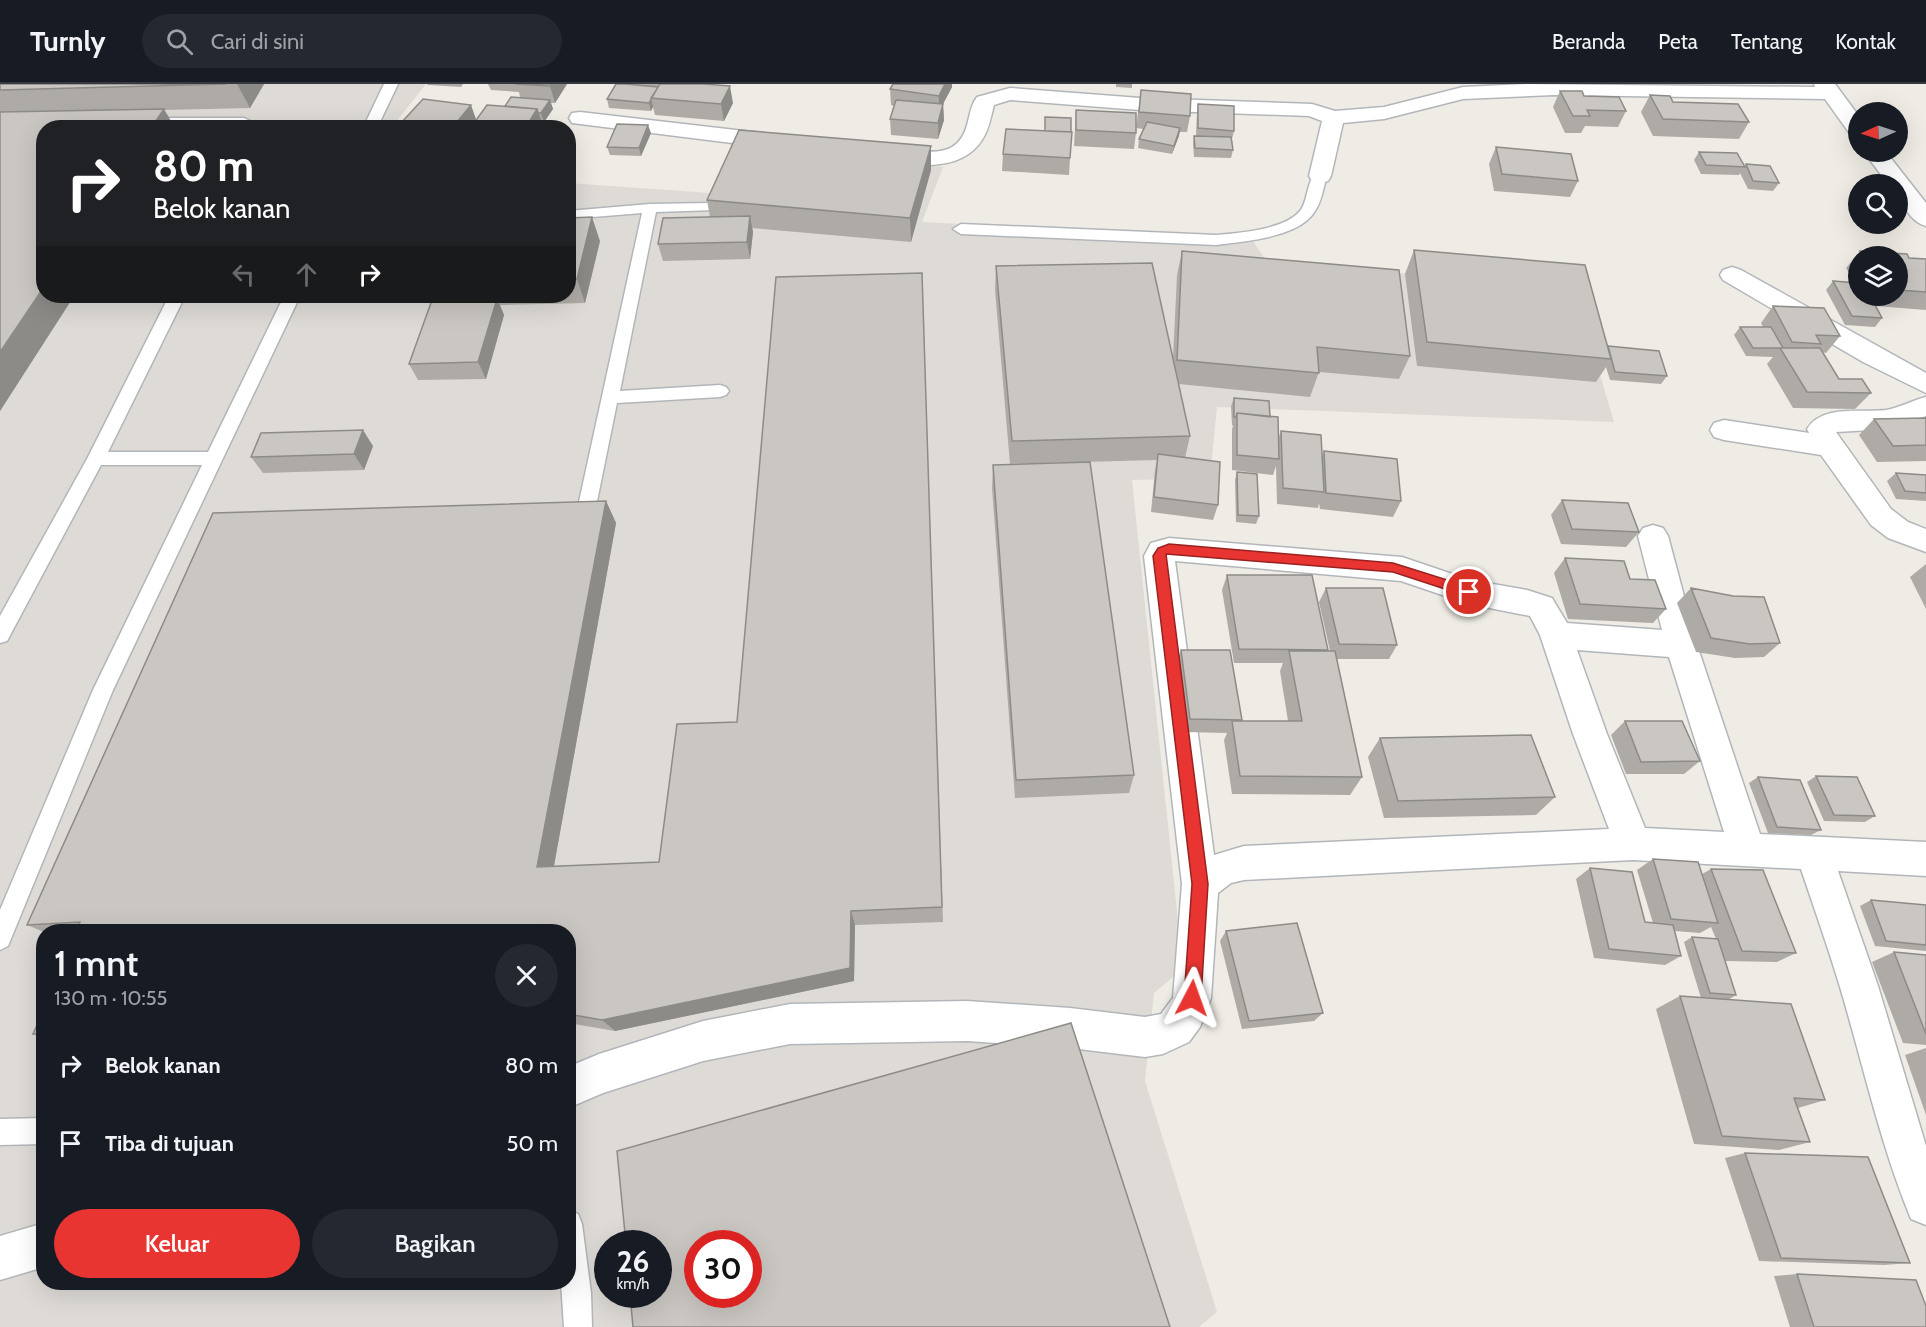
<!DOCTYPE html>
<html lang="id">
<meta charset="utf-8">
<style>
body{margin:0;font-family:Cabin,sans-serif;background:#242831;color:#f1f3f6;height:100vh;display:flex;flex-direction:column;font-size:22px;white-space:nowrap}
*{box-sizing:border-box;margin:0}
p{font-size:20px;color:#9ea1a6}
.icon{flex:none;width:33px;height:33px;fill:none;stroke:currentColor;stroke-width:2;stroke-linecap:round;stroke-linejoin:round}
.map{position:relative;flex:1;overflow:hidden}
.panel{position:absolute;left:36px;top:840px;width:540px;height:366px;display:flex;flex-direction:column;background:#171b24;border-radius:24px;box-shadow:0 6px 24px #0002}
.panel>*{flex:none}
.hud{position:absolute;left:36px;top:36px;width:540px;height:183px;border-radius:24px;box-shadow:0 6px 24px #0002;background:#202124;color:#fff;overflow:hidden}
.needle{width:39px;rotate:267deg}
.tools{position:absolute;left:1848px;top:18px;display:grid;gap:12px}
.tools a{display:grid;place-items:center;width:60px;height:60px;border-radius:50%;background:#171b24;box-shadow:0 6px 24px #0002;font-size:30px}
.speed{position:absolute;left:594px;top:1146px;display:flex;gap:12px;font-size:30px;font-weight:700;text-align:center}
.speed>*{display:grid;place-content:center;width:78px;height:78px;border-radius:50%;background:#171b24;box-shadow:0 6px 24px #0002;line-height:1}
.speed small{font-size:15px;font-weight:400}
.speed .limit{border:9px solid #d22;background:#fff;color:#111}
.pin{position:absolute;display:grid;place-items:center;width:51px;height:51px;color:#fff;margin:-26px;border:3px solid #fff;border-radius:50%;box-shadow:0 2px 6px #0007}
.me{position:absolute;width:66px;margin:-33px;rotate:4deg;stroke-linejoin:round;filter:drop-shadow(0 0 4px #0008)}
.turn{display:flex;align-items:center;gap:21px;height:126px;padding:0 18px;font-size:27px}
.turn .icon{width:78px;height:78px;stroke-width:2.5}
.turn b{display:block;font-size:42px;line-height:51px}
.lanes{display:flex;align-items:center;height:57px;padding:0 18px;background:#0003;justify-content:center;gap:30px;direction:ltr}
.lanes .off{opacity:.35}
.round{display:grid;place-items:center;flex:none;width:63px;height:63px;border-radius:32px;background:#242831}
.overview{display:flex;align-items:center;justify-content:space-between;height:102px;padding:0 18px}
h1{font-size:36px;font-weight:600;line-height:45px}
.action{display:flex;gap:12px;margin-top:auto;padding:12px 18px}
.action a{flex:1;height:69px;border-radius:36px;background:#e93531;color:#fff;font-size:24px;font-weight:600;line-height:69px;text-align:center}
.action a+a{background:#242831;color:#f1f3f6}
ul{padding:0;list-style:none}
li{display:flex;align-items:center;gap:18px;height:78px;padding:0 18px}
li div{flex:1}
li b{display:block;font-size:22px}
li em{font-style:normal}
header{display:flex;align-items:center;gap:36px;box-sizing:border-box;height:84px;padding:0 30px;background:#171b24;border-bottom:2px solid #363941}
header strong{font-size:28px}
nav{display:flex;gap:33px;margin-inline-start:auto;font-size:21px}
.search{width:420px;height:54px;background:#242831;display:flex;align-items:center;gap:15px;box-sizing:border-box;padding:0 21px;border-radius:33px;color:#9ea1a6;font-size:22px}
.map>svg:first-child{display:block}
.industrial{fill:#dedbd7;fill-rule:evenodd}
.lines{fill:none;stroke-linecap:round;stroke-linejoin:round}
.lane-casing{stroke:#b2b6ba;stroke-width:3}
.street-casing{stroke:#b2b6ba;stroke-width:3}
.lane{fill:#fff;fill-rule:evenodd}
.street{fill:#fff;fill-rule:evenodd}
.wall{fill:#aeaba7;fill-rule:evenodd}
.shaded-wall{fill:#8d8b88}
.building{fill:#cac7c2;stroke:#8d8b88;stroke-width:1.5;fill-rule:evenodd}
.route{fill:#e93531;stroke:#972220;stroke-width:1.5}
</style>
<header>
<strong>Turnly</strong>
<div class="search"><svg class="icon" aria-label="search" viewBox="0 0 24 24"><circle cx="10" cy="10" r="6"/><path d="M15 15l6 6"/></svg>Cari di sini</div>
<nav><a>Beranda</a><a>Peta</a><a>Tentang</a><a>Kontak</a></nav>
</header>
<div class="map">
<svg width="1926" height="1243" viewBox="0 0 1926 1243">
<rect width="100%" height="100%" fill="#efece5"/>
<path class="industrial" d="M0,0h426l-34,43 -348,1v168h524l1,-113 141,10 28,-45 205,19 -21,55 329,16 20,30 301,12 42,142 -397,-15 -7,71 -78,2 51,489 -29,24 -9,88 72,231 -18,15h-1199zM44,848h524v350h-524zM608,1160h50v50h-50zM698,1160h50v50h-50z"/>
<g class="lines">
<defs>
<path id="lane" d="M384,0h14l-21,44h-14z
M145,34h99l21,10 -125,-3 -2,-3 2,-3z
M1320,88l7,4c-4,12 -5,25 -12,35 -16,27 -71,30 -99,34l-255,-11 -8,-5 8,-5 255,11c23,-2 68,-5 84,-24 9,-10 6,-36 20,-39z
M710,119l7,4 -2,3 -59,2 -36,179 100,-6 6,2 3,4 -3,4 -6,2 -103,6 -22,108 -2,5 -7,2 -7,-2 -2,-5 65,-298 -74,6v-8l82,-7z
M169,212h16l-77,156h100l76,-156h16l-187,394 -105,256 -8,4v-40l93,-220 109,-225h-101l-94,176 -7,2v-27l87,-157z
M44,1034v26l-44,1v-26z
M568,1126l10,4 4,10 9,69 1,34h-28l-3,-45h7z"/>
<path id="street" d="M1526,0l289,3 -1,-3h21l23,31v20l-8,-1 -25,-35 -271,-4 -91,4 -79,20 -41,4 -12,53 -3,5 -8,2 -8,-2 -3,-5 13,-55 -13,-5 -169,-6 -130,-10 -16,5c-3,11 -5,25 -12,35 -22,34 -72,26 -105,18l-3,-5 3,-5c26,-6 67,18 85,-11 8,-12 6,-29 15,-40l33,-9 130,10 172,6 23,7 49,-4 79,-20z
M580,28l200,23 8,2 3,5 -3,5 -8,2 -208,-26 -3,-5 3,-5z
M1864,68h22l40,51v23c-16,-4 -28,-26 -28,-42h-10z
M1732,183l9,3 185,103v20l-63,-31 -140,-82 -3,-5 3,-5z
M1926,313v19l-36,13 -54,3 55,77 17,13 18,7v23l-38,-14 -17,-13 -50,-70 -97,-15 -10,-3 -4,-7 4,-7 10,-3 85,13 -2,-4c15,-25 54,-16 79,-19 13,-2 27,-10 40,-13z
M1653,441l10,3 5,8 29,109 63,189 166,8v34l-88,-5 40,115 48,160v79l-15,-6c-31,-75 -48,-155 -71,-232 -12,-40 -26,-79 -39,-118l-168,-9 -389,20 -13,3 -13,10 -7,105 -11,29 -11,15 -26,12 -18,3 -75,-9 -103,-7 -177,3 -87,17 -100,32 -35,15v-41l31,-13 104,-33 87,-17 177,-3 103,7 75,9 16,-3 12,-16 9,-114 -38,-328 7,-13 18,-5 233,19 68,23 57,10 25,8 15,25 95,7 -24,-94 5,-8zM1175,477l226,20 68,23 61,12 10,19 33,99 36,95 -365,17 -30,9zM1577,566l92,7 55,175 -79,-4 -38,-94z
M44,1139v44l-44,13v-44z"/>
</defs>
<use href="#lane" class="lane-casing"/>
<use href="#street" class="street-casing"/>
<use href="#lane" class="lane"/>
<use href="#street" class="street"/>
</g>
<path class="wall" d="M0,0h264l-14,24 -86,2 11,18h-131l30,168 -74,115z
M427,0h36l-2,3 -33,-2z
M488,0h79l-12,19h-4l2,6 -9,13 -3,-1 2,4 -2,3h-65l-1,-3 -2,3h-70l-2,-5 76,-4 28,-13 15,-9 -1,-5 -28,-2z
M616,0h88l29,19 -9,18 -69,-6 -2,-8 -2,4 -42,-3 -2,-9z
M1116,0h16v4l-16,-1z
M952,3l-9,17 1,16 -6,19 -47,-4 -1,-16 4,-13 -3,-1 -1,-16z
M1141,6l49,26 -3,16h-7l-8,22 -34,-6 1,-9 4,-10 -7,-1z
M1560,7l24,5 42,15 -8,16 -33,-1 -4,7h-16l-12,-26z
M1650,11l23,7 76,20 -10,17 -86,-3 -12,-24z
M1198,20l36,27 -2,8 1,11 -2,8 -37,-1 -1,-13 1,-8h2l1,-24z
M1076,26l60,23 -2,16 -60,-3z
M1044,47l26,27 -1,17 -67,-4 1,-17z
M651,49l-10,23 -31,-1 -3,-8z
M1496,63l82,34 -8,16 -76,-6 -5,-27z
M1699,68l46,14 1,-2 33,19 -6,8 -25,-2 -8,-16 -1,2 -38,-1 -7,-14z
M931,86l-20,72 -159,-14 1,4 -3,27 -87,2 -5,-17 52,-27 -3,-17z
M568,134l32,23 -15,62 -85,2 4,10 -18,64 -68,1 -9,-16 31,-64 -2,-4h130z
M1414,166l194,96 59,30 -6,8 -51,-4 -4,-13 -10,15 -179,-16 -12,-92z
M1182,167l228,105 -11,23 -80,-7 -9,25 -131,-13 11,52 -5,22 33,47 -5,15 -62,-8 4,-42 2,-10 -147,4 -15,-174 1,-24 177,92 4,-83z
M1860,167l49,7 17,1v51l-50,-4 6,12 -7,9 -30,-2 -19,-35 7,-9 22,2 -9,-15zM1858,172h40v40h-40z
M922,189l21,649 -88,3 -1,56 -239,50 -47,-8v-91h-524l-17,-7 579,-424 10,22 -62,343 105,-4 78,-140z
M1773,222l67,30 -14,17 -4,-1 17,27 32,14 -16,16 -62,-1 -26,-44 6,-7 -27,-1 -12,-21 6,-8h23l-2,-4z
M1234,314l36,19 8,22 3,-8 41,26 2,-6 77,50 -8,16 -73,-8 -1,-6 -1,5 -41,-4 -1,-38 -3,9 -41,-5v-41l1,-3 -1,-1 -1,-19z
M1926,334v43l-49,1 -18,-27 15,-16z
M373,362l-9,24 -101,3 -12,-16z
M993,381l141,310 -5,18 -114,5 -23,-310z
M1237,388l22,44 -3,8 -20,-2 -1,-42z
M1896,389l30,2v26l-30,-2 -9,-18z
M1562,416l77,32 -13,15 -65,-3 -10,-29z
M1565,474l65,21 36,30 -13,14 -85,-4 -14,-46z
M1926,480v45l-16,-32z
M1227,491l101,75 -1,1h3l-11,-49 7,-14 71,57 -8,14h-52l25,118 -12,18 -118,-1 -8,-54 3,-7 -42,-1 -9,-68 5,-14 61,70 -1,1h47l-8,-50 3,-8h-49l-12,-73z
M1691,504l89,55 -16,14 -29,1 -39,-6 -19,-49z
M1625,637l75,40 -16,13h-58l-15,-39z
M1380,654l175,59 -19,18 -152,3 -16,-61z
M1816,692l59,40 -10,6 -41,-1 -17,-39z
M1758,693l63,53 -10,5 -43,-2 -19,-50z
M1653,775l49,15 9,-5 85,84 -19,9 -52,-1 11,34 -8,5 97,100 -27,8 12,34 -31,8 -85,-6 -38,-135 24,-13 21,2 -17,-56 8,-5 24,2 -5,-12 -11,6 -25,-2 6,25 -16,9 -71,-7 -18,-79 14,-11 55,54 8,1 -16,-53z
M1871,816l55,5v46l-51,-5 -15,-40z
M1226,847l97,82 -9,8 -72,8 -22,-88z
M1894,868l32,3v90l-23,-2 -31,-81z
M44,926v28l-11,-4z
M1926,964v67l-21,-60z
M1745,1069l165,110 -26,2 -125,-4 -34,-103z
M1797,1190l129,53h-136l-16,-51z"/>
<path class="shaded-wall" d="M237,0h27l-14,24z
M551,0h16l-12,19 -5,-17z
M945,0h7v3l-9,17 1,16 -6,19 1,-43z
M730,2l3,17 -9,18 -3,-17z
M651,14l2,9 -2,4 -2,-8z
M550,16l3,9 -9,13 -3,-9z
M471,21l6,17 -3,1 1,2 -2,3h-21z
M164,25l11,19h-24z
M537,25l6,16 -2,3h-15v-1z
M648,41l3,8 -10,23 -2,-8z
M1180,44l-1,8 -7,18 2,-8z
M931,62v24l-20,72 -1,-24z
M750,132l3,16 -3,27 -3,-17z
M592,133l8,24 -15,62 -8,-24z
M44,203v9h30l-74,115v-59z
M497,215l7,16 -18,64 -8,-17z
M363,346l10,16 -9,24 -10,-16z
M606,417l10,22 -65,359 -14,-15z
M851,827l4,14 -1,56 -239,50 -13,-11z"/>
<path class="building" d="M0,0h226l-226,6z
M516,0h35l-1,2z
M616,0h9l33,3 -9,16 -42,-4z
M660,0h44l26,2 -9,18 -70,-6z
M893,0h52l-6,12 -49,-7z
M1141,6l50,4 -1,22 -51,-4z
M1560,7h22l2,5 35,1 7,14 -39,-1 3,6h-17z
M1650,11l20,1 3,6 65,2 11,18 -86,-3z
M511,13l39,3 -9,13h-3l-1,-4 -32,-3z
M423,15l48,6 -19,23h-19l-32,-5z
M896,16l47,4 -5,19 -48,-4z
M1198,20l36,2v25l-36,-3z
M487,21l50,4 -11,18 -52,-4z
M164,25l-13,19h-107v159l-44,65v-240z
M1076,26l60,3v20l-60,-3z
M1045,33l26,1v14l-26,-1z
M1147,38l33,6 -6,18 -35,-7z
M617,40l31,1 -9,23 -32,-1z
M1006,45l66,3 -2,26 -67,-4z
M739,46l192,16 -21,72 -203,-18z
M1194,52l37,1 2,13 -38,-2z
M1496,63l75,7 7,27 -76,-7z
M1699,68l38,1 8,14 -39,-2z
M1746,80l24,2 9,17 -26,-2z
M750,132l-3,26 -89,2 5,-26z
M592,133l-15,62h-9v-61z
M1414,166l171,15 26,94 -184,-17z
M1182,167l217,19 11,86 -93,-9 2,26 -142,-13z
M1860,167l47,3 2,4 17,1v33l-28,-2v-34h-35z
M1152,179l38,173 -178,5 -16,-175z
M922,189l20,634 -91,4 -1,57 -248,52 -34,-6v-82h-492l4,-10 -53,3 186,-412 393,-12 -69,366 122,-5 18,-138 60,-2 39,-445z
M1833,197l25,2v13h12l12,22 -30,-2z
M497,215l-19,63 -69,2 23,-64z
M1773,222l51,2 16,28 -24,-1 5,9 -29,-2z
M1740,243h31l12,21h-30z
M1608,262l51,5 8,25 -52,-4z
M1780,264h40l19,31h23l9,14 -64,-1z
M1234,314l35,3 1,16 -33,-4 -1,4h-2z
M1237,329l41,4 1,42 -42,-4z
M1926,334v27l-33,1 -19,-27z
M363,346l-9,24 -103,3 10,-24z
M1281,347l40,4 3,57 -41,-4z
M1324,367l73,8 4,42 -75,-8z
M1158,370l62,8 -2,43 -64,-8z
M1090,378l44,313 -118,5 -23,-315z
M1237,388l20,2 2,42 -21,-1z
M1896,389l30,2v18l-21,-2z
M1562,416l66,3 11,29 -67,-3z
M1565,474l59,3 6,18 25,1 11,29 -86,-5z
M1227,491h85l16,75 -89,-1z
M1326,504h57l14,57 -58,-1z
M1691,504l42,8 31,1 16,46 -30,1 -39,-6z
M1181,566h49l12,70 -52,-1z
M1289,567h46l27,126 -122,-1 -8,-55h70z
M1625,637h57l18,40 -59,1z
M1531,651l24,62 -157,4 -18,-63z
M1816,692l41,1 18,39 -41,-1z
M1758,693l42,3 21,50 -44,-3z
M1653,775l45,3 20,61 -47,-4z
M1590,784l42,4 13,50 28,3 8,31 -72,-7z
M1711,785l52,1 33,83 -54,-2z
M1871,816l55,5v40l-40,-4z
M1297,839l26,90 -74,8 -23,-90z
M1692,853l26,2 18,56 -26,-2z
M1894,868l32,3v79z
M1680,912l111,8 34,96 -31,-2 16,44 -88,-6z
M44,926v24h-11z
M1071,939l99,304h-537l-3,-33h28v-50h-32l-9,-93zM698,1160h50v50h-50z
M1745,1069l123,4 42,106 -129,-5z
M1797,1190l119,6 10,26v21h-112z"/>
<path class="route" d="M1169,460l224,19 80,25 2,4 -6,5 -76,-25 -227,-18 42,330 -7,114 -3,5 -6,3 -5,-3 -3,-5 8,-114 -39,-328 5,-8z"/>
</svg>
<div class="tools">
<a><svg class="needle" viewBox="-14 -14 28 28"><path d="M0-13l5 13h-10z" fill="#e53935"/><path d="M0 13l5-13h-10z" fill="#9ea1a6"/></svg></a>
<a><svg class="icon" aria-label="search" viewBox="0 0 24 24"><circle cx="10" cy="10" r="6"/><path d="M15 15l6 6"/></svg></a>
<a><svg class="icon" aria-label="layers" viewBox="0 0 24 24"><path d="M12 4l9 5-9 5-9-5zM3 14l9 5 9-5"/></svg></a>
</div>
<div class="speed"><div>26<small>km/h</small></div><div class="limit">30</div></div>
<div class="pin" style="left:1469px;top:508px;background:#d93025"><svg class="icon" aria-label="arrive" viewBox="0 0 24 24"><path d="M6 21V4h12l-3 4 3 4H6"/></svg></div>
<svg class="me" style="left:1192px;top:914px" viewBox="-20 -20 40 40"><path d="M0-17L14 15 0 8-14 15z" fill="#e93531" stroke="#fff" stroke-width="4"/></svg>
<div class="hud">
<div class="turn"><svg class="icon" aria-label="right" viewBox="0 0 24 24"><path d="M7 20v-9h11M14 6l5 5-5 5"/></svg><div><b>80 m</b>Belok kanan</div></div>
<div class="lanes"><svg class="icon off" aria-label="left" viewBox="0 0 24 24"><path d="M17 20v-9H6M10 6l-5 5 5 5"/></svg><svg class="icon off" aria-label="ahead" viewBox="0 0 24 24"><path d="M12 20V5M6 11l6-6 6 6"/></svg><svg class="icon" aria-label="right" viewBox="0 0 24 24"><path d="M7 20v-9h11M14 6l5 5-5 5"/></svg></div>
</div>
<section class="panel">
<div class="overview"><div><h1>1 mnt</h1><p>130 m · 10:55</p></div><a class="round"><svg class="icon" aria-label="close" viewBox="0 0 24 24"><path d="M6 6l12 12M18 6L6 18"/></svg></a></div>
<ul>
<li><svg class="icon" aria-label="right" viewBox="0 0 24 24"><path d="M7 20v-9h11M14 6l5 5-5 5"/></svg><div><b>Belok kanan</b></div><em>80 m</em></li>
<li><svg class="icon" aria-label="arrive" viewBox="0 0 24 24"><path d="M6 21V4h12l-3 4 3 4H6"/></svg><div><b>Tiba di tujuan</b></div><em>50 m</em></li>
</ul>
<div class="action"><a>Keluar</a><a>Bagikan</a></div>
</section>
</div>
